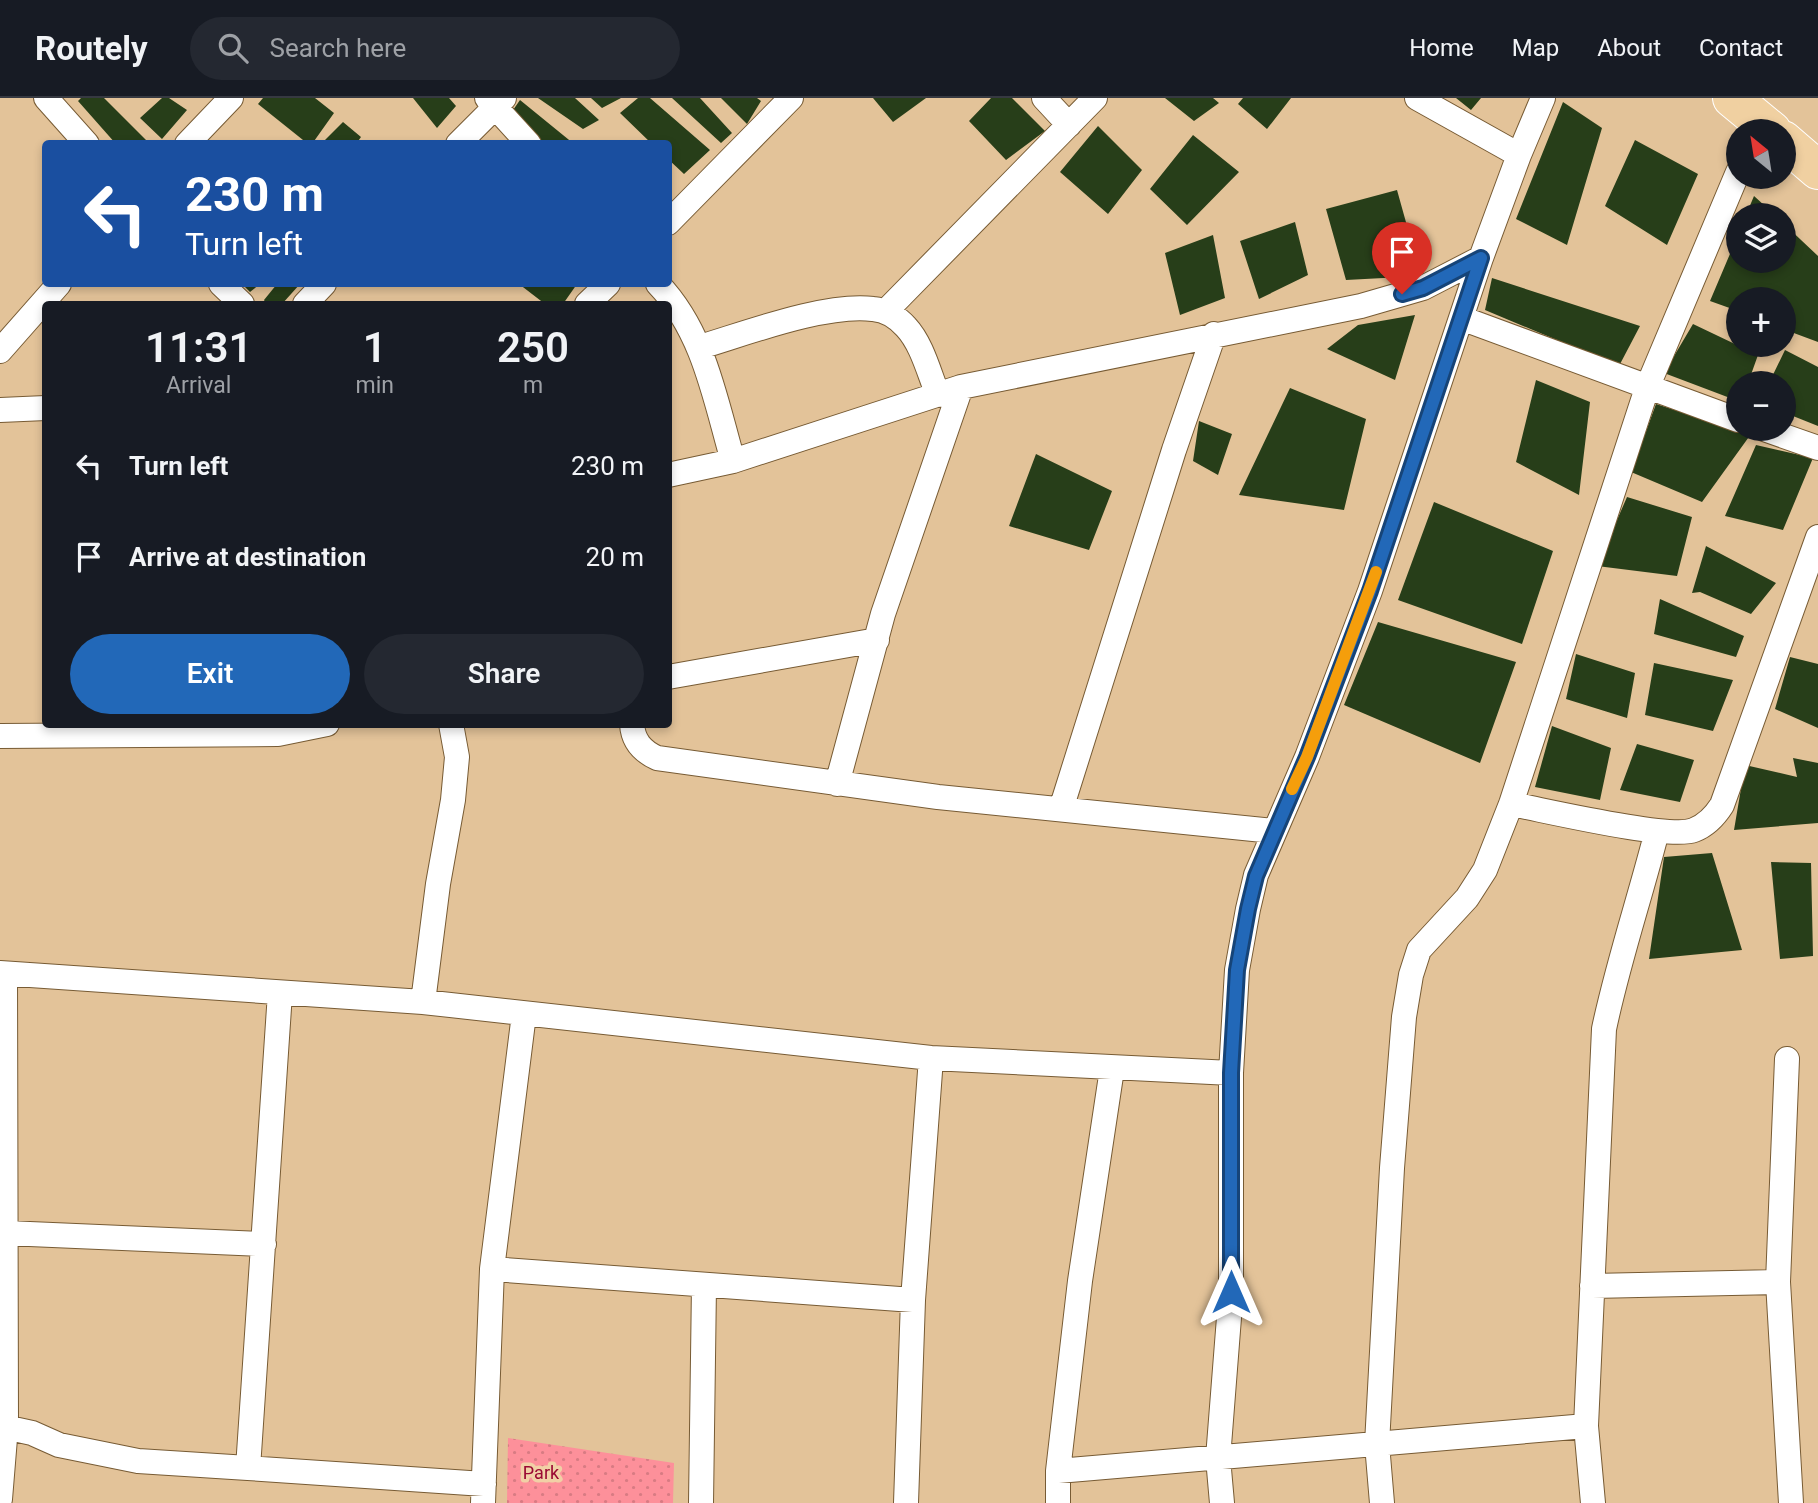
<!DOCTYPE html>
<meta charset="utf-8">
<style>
body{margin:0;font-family:Roboto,sans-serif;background:#242831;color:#f1f3f6;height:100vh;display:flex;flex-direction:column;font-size:26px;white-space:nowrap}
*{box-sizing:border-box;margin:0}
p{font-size:23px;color:#9ea1a6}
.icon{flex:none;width:38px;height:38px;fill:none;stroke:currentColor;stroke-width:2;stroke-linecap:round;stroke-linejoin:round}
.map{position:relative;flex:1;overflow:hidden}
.side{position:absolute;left:42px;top:203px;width:630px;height:427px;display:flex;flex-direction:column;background:#171b24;border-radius:7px;box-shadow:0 4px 10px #0003}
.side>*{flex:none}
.guide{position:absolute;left:42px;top:42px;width:630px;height:147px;border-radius:7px;box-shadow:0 4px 10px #0003;background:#1a4fa0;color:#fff;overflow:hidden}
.needle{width:46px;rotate:330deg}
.tools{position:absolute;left:1726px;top:21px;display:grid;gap:14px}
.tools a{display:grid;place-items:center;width:70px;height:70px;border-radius:50%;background:#171b24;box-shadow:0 4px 10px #0003;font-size:35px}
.pin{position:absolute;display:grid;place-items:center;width:60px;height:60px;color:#fff;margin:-72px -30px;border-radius:50% 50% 50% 0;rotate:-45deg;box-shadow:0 0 7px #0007}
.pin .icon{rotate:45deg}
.me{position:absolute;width:77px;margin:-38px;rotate:0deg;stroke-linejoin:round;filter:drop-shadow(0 0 5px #0008)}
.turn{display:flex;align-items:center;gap:24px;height:147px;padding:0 28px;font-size:32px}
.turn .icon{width:91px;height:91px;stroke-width:2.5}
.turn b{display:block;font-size:49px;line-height:60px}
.eta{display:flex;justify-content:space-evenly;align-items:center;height:119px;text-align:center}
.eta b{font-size:42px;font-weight:600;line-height:49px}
.action{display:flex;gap:14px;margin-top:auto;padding:14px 28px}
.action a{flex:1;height:80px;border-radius:42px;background:#2268b8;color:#fff;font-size:28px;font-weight:600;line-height:80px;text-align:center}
.action a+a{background:#242831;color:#f1f3f6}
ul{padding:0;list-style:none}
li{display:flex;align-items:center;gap:21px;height:91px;padding:0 28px}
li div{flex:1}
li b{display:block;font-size:26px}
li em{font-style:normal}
header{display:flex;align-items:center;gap:42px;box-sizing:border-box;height:98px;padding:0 35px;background:#171b24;border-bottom:2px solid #363941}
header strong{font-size:33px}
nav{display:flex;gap:38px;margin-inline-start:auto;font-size:24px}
.search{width:490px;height:63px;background:#242831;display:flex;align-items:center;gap:18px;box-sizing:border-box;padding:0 24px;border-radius:38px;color:#9ea1a6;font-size:26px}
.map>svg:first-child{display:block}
.park{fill:url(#park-dots)}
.building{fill:#273e19}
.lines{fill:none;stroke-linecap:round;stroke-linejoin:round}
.street-casing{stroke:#775b34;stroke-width:26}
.primary-casing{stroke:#fff;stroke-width:40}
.street{stroke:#fff;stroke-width:24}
.primary{stroke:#f0d0a1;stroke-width:38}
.route-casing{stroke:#164478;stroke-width:18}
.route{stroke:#2268b8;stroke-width:12}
.slow{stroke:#f59e0b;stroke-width:12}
.labels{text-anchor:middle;stroke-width:7;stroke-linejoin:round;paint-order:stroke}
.park-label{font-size:18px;fill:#9a0933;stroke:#f1d0a6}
</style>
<header>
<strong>Routely</strong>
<div class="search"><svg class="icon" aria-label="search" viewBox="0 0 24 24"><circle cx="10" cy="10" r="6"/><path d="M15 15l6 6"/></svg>Search here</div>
<nav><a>Home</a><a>Map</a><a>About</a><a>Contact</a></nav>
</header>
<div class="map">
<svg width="1818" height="1405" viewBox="0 0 1818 1405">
<defs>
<pattern id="park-dots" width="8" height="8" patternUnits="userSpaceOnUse" patternTransform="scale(1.75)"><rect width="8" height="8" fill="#fd909a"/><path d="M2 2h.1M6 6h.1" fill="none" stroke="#d87b83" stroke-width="1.8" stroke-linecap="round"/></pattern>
</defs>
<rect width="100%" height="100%" fill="#e3c399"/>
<path class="park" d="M508,1340l166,25 -1,40h-166z"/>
<path class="building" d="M81,0h23l46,46h-34l-38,-43z
M162,0h7l18,12 -25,29 -22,-21z
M263,0h52l19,15 -22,31h-4l-50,-40z
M413,0h36l7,8 -19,22z
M538,0h37l24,22 -16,9z
M591,0h30l-19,10z
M638,0h12l60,52 -26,24 -16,-15v-15h-16l-32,-31z
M672,0h28l32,35 -11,10z
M721,0h36l4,3 -14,23z
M873,0h53l-33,24z
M991,0h21l33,33 -39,29 -37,-39z
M1165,0h48l6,5 -25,18z
M1243,0h48l-24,31 -29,-25z
M1456,0h25l-10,12z
M520,2l54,44h-31l-32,-31z
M1563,4l39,26 -35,117 -51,-26z
M343,24l18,15 -5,7h-35z
M1098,28l44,44 -34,44 -48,-42z
M1193,37l46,37 -52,53 -37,-36z
M1635,42l63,34 -31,71 -62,-39z
M1397,92l24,86 -75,4 -20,-71z
M1754,98l21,19h-29z
M1295,124l13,53 -49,24 -19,-58z
M1783,125l35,33v86l-35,-13v-30h-45v12l-28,-10 28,-66v26h45z
M1213,137l12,63 -45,17 -15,-62z
M1492,180l148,48 -21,40 -134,-56z
M242,186h18l-10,8z
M277,186h23l-18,20h-16l-2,-4z
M519,186h58l-14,20h-18z
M1415,217l-20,65 -68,-31 31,-24z
M1693,226l65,31 -10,28h-10v18l-74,-28z
M1785,252l33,17v59l-35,-14v-29h-14z
M1536,282l54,22 -11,93 -63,-33z
M1290,290l76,31 -22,91 -105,-15z
M1656,306l95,30 -49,68 -71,-30z
M1199,323l33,13 -14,41 -25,-14z
M1756,347l57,13 -30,72 -58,-14z
M1036,356l76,37 -23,59 -80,-24z
M1627,399l65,20 -15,59 -80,-10z
M1434,404l119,49 -31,93 -124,-44z
M1706,448l70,37 -25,31 -51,-22 -8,1z
M1660,501l84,37 -8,21 -82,-23z
M1378,524l138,40 -36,101 -136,-58z
M1576,556l59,19 -8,45 -61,-19z
M1790,559l28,7v64l-43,-19z
M1654,565l79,17 -20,51 -68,-16z
M1552,628l59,22 -11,52 -65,-13z
M1637,646l57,16 -14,42 -60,-12z
M1793,660l25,5v60l-84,7 11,-65 52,12z
M1712,755l30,97 -93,9 15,-102z
M1771,764l40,1 2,93 -33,3z"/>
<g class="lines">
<defs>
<path id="street" d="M46,0l41,46
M487,0l42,46
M1044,0l25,27
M1417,0l102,57
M187,46l44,-46
M458,46l46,-46
M668,125l123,-125
M221,186l21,20
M658,186c46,48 57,115 75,177
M305,206l19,-20
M587,206l21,-20
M885,214l210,-214
M1461,220l277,102
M700,249c47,-14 126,-44 173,-38 13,1 25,9 33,18 16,17 23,46 32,68
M0,253l59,-67
M0,312l46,-2
M1764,331l54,19
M668,377l65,-14 228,-74 400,-81 62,-18 58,-30
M668,579l209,-37
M632,626c1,17 10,27 25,34l281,39 335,34
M278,636l49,-10
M0,638l278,-2 -1,-10
M837,686l46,-170 78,-227
M1511,706c33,6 158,36 183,26 13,-5 21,-14 28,-25l96,-268
M1061,711l113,-359 40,-116
M0,875l423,29 508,56 300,15
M280,895l-32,475 236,16
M423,904l15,-118 15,-84 4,-43 -6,-33
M1787,961l-9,223 13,221
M6,1135l258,11
M492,1171l421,31 18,-242
M1592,1188l186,-4
M0,1328l32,7 27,12 79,16 110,7
M1058,1373l528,-45
M0,1401l6,-73 -1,-452
M483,1405l9,-234 32,-255
M701,1405l3,-218
M906,1405l7,-203
M1058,1405v-32l22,-190 32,-212
M1222,1405l-4,-45 13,-166v-219l6,-103 11,-61 8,-34 51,-118 63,-166 111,-333 38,-103 24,-57
M1382,1405l-5,-59 15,-276 12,-151 7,-42 8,-25 48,-52 18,-28 26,-66 136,-416 91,-216
M1593,1405l-7,-77 18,-397c14,-67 36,-131 53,-198"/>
<path id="primary" d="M1732,0l40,33
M1783,42l35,30"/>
</defs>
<use href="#street" class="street-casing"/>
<use href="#primary" class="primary-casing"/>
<use href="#street" class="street"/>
<use href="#primary" class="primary"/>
</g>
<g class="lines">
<defs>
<path id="route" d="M1231,1194v-219l6,-103 11,-61 8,-33 51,-119 63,-166 111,-333 -58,30 -21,6"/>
</defs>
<use href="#route" class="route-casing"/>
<use href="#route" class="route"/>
<path class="slow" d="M1292,691l15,-32 69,-185"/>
</g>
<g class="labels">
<g class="park-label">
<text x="541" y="1381">Park</text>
</g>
</g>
</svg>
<div class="tools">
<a><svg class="needle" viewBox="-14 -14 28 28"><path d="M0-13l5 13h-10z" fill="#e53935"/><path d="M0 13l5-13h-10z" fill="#9ea1a6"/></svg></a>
<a><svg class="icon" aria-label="layers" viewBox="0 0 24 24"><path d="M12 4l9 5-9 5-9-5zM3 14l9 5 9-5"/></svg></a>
<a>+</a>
<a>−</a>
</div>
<div class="pin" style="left:1402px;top:196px;background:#d93025"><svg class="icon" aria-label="arrive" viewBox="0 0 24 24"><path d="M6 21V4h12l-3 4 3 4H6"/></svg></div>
<svg class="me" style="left:1231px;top:1194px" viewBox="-20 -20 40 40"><path d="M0-17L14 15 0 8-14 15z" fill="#2268b8" stroke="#fff" stroke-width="4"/></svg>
<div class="guide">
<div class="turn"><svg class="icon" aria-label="left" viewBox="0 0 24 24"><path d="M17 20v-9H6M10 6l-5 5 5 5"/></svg><div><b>230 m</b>Turn left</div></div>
</div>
<section class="side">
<div class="eta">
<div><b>11:31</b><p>Arrival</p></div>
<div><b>1</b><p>min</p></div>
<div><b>250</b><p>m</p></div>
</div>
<ul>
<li><svg class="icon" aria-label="left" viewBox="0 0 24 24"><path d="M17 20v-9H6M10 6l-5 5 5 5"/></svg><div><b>Turn left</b></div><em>230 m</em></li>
<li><svg class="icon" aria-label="arrive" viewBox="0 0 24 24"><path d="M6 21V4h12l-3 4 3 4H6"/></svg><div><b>Arrive at destination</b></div><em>20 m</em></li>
</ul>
<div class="action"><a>Exit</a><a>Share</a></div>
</section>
</div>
